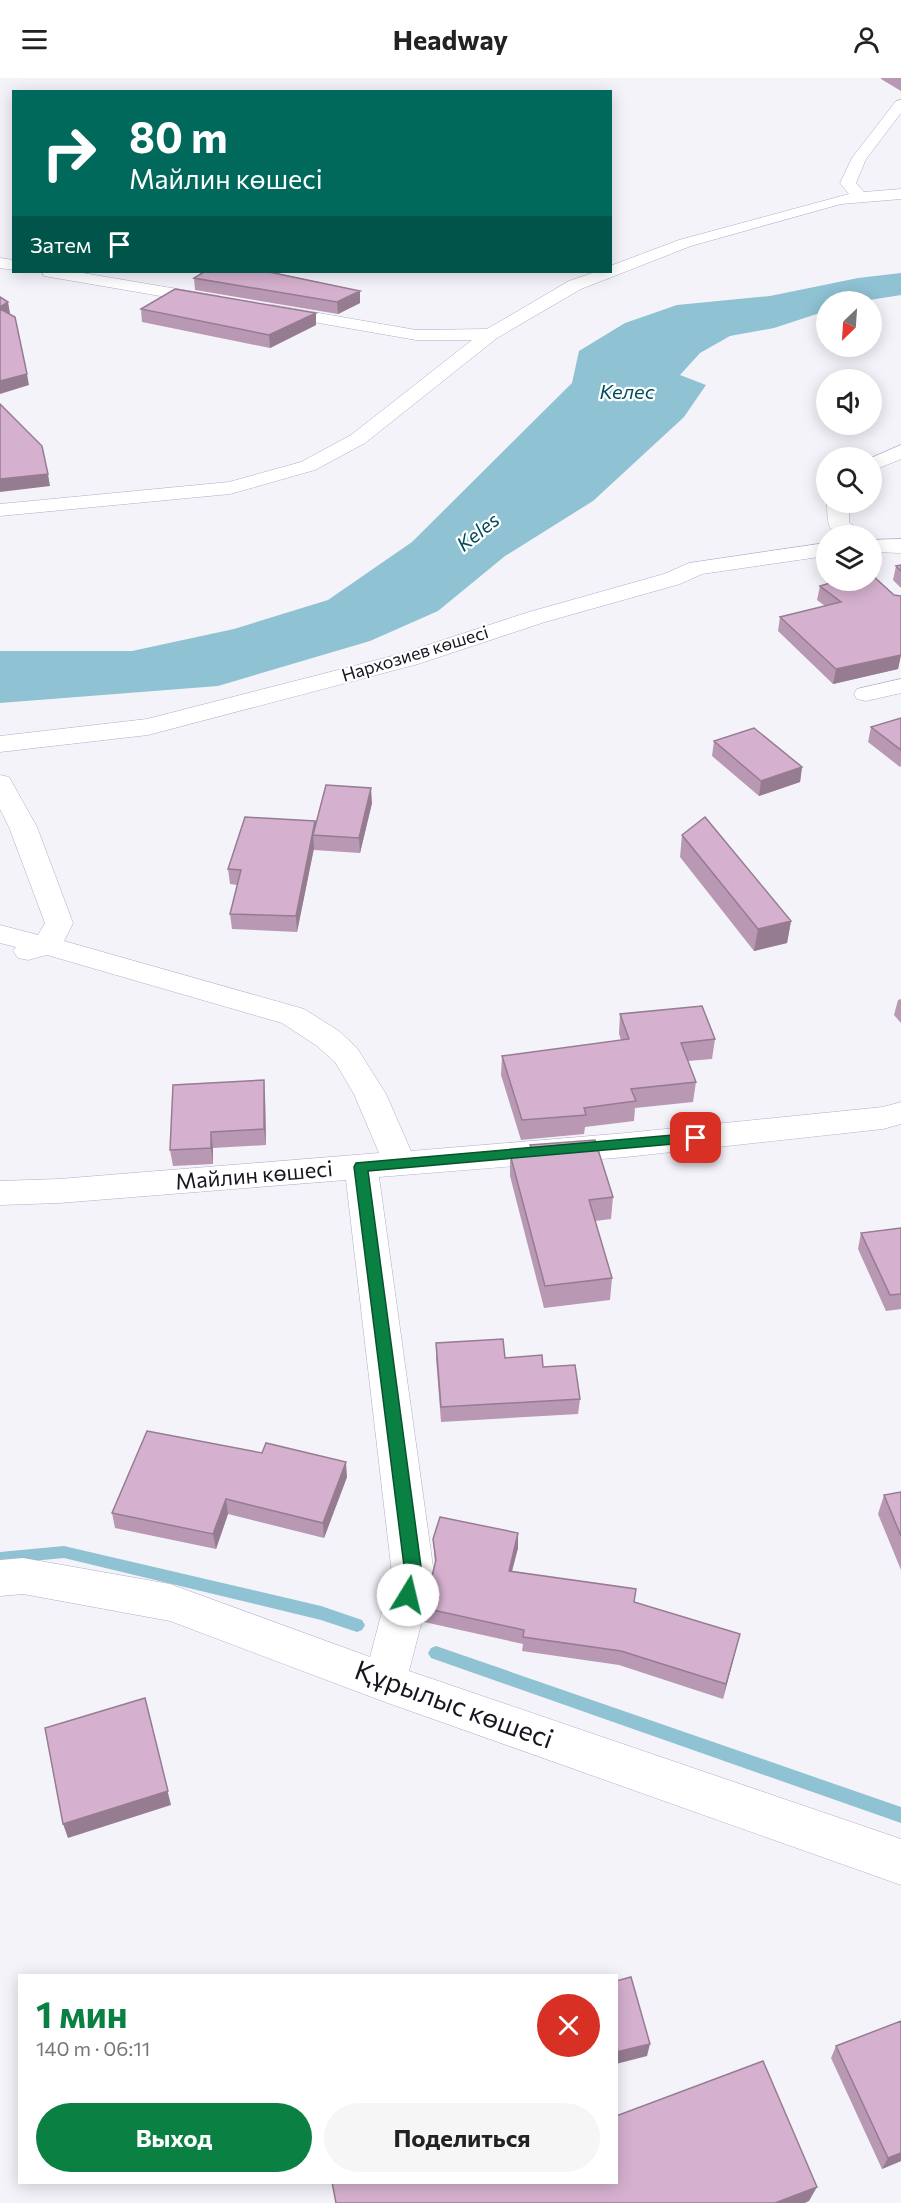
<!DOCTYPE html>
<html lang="ru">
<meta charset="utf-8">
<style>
body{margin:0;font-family:Commissioner,sans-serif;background:#f6f6f6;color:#222;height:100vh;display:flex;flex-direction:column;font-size:22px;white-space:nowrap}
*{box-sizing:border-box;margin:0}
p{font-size:20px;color:#767676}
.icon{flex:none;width:33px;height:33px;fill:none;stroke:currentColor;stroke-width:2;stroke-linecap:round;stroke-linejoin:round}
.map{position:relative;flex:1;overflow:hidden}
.sheet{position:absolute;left:18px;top:1896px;width:600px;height:210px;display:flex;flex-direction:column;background:#fff;border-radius:0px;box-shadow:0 3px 15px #0003}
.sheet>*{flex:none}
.hud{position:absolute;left:12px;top:12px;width:600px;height:183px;border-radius:0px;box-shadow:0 3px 15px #0003;background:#00695c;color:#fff;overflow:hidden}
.needle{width:39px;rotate:205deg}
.tools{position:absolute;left:816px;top:213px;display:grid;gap:12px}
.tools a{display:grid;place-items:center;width:66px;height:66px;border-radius:50%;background:#fff;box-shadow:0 3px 15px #0003;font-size:30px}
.pin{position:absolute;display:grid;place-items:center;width:51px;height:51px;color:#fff;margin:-26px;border-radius:12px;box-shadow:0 3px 9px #0006}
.me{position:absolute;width:66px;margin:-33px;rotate:9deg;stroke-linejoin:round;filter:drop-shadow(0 0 4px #0008)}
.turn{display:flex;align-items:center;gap:21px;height:126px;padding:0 18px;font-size:27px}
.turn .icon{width:78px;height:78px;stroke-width:2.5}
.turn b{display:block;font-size:42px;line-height:51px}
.then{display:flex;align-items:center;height:57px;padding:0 18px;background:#0003;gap:12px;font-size:22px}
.round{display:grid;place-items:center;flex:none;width:63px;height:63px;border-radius:32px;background:#f6f6f6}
.summary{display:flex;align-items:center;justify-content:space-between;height:102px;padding:0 18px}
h1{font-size:36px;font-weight:700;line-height:45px;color:#0b8043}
.button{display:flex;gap:12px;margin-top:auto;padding:12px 18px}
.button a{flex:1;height:69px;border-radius:36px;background:#0b8043;color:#fff;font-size:24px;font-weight:700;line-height:69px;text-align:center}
.button a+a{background:#f6f6f6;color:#222}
header{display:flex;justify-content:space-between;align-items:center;height:78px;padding:0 18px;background:#fff;font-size:27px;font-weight:700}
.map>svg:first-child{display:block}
.water{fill:#8fc2d3}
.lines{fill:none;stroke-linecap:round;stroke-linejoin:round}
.stream{fill:#8fc2d3;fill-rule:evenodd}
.street-casing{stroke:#b2accb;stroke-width:1}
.street{fill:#fff;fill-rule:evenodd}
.wall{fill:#b898b2}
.shaded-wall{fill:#967c91}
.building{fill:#d6b1cf;stroke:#967c91;stroke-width:1.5}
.route{fill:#0b8043;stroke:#07532c;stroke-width:1.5}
.labels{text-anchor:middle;stroke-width:4.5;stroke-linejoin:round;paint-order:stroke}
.far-street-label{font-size:18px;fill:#171520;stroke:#fff}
.far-water-label{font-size:20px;font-style:italic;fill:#004d5e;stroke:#fff}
.street-label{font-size:22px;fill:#171520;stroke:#fff}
.near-street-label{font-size:27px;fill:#171520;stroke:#fff}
</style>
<header><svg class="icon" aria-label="menu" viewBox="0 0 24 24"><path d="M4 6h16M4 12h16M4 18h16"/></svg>Headway<svg class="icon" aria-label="person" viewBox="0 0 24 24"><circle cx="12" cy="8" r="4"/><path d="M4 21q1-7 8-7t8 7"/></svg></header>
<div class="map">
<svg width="901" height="2125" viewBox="0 0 901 2125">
<rect width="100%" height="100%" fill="#f4f3fa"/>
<path class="water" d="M901,195v22l-38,6 -37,1v9l-52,17 -44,8 -30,17 -20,22 26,10 -22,32 -91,84 -88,55 -67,55 -68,30 -152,45 -218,17v-52h132l102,-22 94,-29 84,-58 160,-159 7,-32 46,-28 52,-18 93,-9 88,-18z"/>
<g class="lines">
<path class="stream" d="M64,1468l257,60 41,14 3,5 -3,5 -5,2 -36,-12 -257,-62 -64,6v-12z
M436,1568l465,161v16l-470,-165 -3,-5 3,-5z"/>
<defs>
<path id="street" d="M901,22v13l-35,46 -10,24 8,9 37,-3v10l-60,5 -150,42 -110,43 -84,49 -132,105 -50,27 -85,24 -230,22v-12l229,-22 72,-20 50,-27 121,-95h-56l-143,-25 -6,-1 -3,-4 3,-4 6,-1 143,25 71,-1 82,-48 26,-9h15v-6l69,-26 170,-46 -9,-11 12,-25 44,-57z
M0,180l14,2v10l-14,-2z
M42,194h35l136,23 6,1 3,4 -3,4 -6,1 -163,-28 -6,-1z
M901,367v14l-29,12 -1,-13z
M827,424h22v20l15,14c-32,0 -37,0 -37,-34z
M901,461v14l-29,-1v-12z
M826,465v13l-124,18 -22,10 -135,38 -127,42 -270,71 -148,17v-16l147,-17 253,-65 129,-42 135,-38 25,-11z
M901,601v14l-35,8 -9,-2 -3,-5 3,-5z
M0,697l9,2 28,50 36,96 -9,18 240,68 35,22 18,17 29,46 25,57 215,-18 257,-26 18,-5v22l-18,5 -257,28 -247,20 55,397 -25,97 492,168v46l-516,-183 -215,-81 -147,-27 -23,2v-36l23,-2 147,26 200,73 22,-83 -46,-394 -287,23 -59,2v-24l59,-2 320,-26 -25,-59 -19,-32 -18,-16 -35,-23 -235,-68 -19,5 -10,-2 -5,-7 3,-4 -16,-4v-18l38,10 7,-12 -36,-96 -9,-18z"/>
</defs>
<use href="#street" class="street-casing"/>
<use href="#street" class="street"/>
</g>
<path class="wall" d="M881,0h20v13l-20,-12z
M204,194h68l88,19v12l-22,11 -143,-24 -1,-12z
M141,231l175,4v12l-46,23 -128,-26z
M901,487v23l-8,-8 3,-14z
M840,502l61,75 -3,14 -65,15 -55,-53 2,-14 45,-11 -8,-6 3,-14z
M901,640v48l-1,1 -32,-25 3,-15z
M714,663l88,26 -2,15 -41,14 -47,-40z
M372,725l-12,50 -46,-3v-2l-17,84 -65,-3 -2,-15 7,-29 -7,-1 -2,-15 87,-44z
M682,757l109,86 -4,22 -33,8 -74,-94z
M901,921v24l-7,-8 4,-15z
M620,936l95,25 -3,20 -24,2 8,21 -3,20 -58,6 -1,13 -49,6 -1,7 -63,6 -20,-65 1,-19 119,-16 -2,-6z
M265,1018l1,49 -53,3v16l-40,2 -3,-16z
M530,1067l83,52 -2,22 -16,2 17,57 -2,22 -66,8 -34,-132v-22l20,-3z
M901,1150v81l-15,2 -28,-62 3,-16z
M436,1265l107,24 37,32 -2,15 -137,8 -5,-64z
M262,1375l85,24 -23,61 -96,-24 -12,35 -101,-21 -3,-15z
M901,1414v78l-23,-56 6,-19z
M433,1461l85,9 -6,23 122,31 106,32 -17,65 -104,-34 -97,-14 1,-7 -99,-22v-14l11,-44z
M901,1943v140l-19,8 -51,-111 5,-12z"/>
<path class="shaded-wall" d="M360,213v12l-22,11 -1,-12z
M8,224l2,11 -10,6v-12z
M316,235v12l-46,23 -1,-13z
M27,296l2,11 -29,9v-13z
M48,396l2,12 -50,6v-13z
M901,577l-3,14 -65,15 3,-15z
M802,689l-2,15 -41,14 2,-15z
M371,710l1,15 -12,50 -1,-15z
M315,743l1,14h-3l1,13 -17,84 -1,-16z
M791,843l-4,22 -33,8 4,-22z
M264,1002l1,16 1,49 -2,-16z
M211,1054l2,16v16l-2,-16z
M346,1384l1,15 -23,61 -1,-15z
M226,1421l2,15 -12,35 -3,-15z
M518,1455v15l-10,38 1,-15z
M740,1556l-4,15 -13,50 3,-15z
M145,1620l26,107 -103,33 -5,-14z
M650,1966l-3,12 -31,8v-12z
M901,2075v8l-19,8 6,-11z
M817,2109l-8,14 -4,2h-30z"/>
<path class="building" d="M204,194h65l91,19 -23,11 -143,-24z
M175,211l141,24 -47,22 -128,-26z
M0,219l8,5 -8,5z
M0,231l15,8 12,57 -27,7z
M0,326l42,42 6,28 -48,5z
M901,487v6l-5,-5z
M872,497l22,20 7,1v59l-65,14 -56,-52 61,-15 -21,-16 20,-6h32z
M901,640v32l-30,-23z
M754,650l48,39 -41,14 -47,-40z
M326,707l45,3 -12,50 -46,-3z
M245,739l70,4 -19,95 -66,-2 11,-44 -13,-1z
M705,739l86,104 -33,8 -76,-94z
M702,928l13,33 -34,4 15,39 -65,7 5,12 -52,7 2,7 -64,5 -20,-64 127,-17 -9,-25z
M264,1002v49l-53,3v16l-41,2 3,-65z
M595,1062l18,57 -24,3 23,78 -67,8 -35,-132 22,-3 -2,-6z
M901,1150v66l-11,1 -29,-62z
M503,1261l2,19 37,-3 1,12 32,-2 5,34 -139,8 -5,-64z
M147,1353l115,22 4,-10 80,19 -23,61 -97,-24 -13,35 -101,-21z
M901,1414v44l-17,-41z
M440,1439l78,16 -9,38 127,18 -2,13 106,32 -14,50 -105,-33 -98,-14 1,-7 -100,-22 12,-48 -3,-21z
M145,1620l23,93 -105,33 -18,-96z
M631,1899l19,67 -34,8v-71z
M901,1943v132l-13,5 -52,-112z
M763,1983l54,126 -42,16h-439l-4,-21h284v-66z"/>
<path class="route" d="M696,1055l7,5 -7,4 -328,29 54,403 -8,27 -6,2 -6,-2 -3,-6 6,-21 -51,-407 2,-4z"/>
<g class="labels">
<g class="far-street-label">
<text transform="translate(415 576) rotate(-17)" y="6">Нархозиев көшесі</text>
</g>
<g class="far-water-label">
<text x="627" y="321">Келес</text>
<text transform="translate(478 454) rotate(-39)" y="7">Keles</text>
</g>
<g class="street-label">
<text transform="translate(254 1097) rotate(-5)" y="8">Майлин көшесі</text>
</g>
<g class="near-street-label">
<text transform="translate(454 1627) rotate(20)" y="9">Құрылыс көшесі</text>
</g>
</g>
</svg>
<div class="tools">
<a><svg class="needle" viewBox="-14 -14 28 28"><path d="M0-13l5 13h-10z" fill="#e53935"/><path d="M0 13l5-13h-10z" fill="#767676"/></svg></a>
<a><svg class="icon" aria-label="sound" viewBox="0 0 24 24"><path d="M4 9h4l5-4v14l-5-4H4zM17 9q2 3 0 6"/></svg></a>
<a><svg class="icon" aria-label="search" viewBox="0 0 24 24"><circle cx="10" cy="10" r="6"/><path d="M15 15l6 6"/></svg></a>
<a><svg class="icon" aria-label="layers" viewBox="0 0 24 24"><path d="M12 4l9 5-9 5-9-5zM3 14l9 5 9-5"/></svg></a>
</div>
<div class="pin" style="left:696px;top:1060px;background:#d93025"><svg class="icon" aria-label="arrive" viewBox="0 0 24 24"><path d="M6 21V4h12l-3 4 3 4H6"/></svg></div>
<svg class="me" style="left:408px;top:1517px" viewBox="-20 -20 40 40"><circle r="19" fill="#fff"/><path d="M0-13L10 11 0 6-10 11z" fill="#0b8043"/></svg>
<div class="hud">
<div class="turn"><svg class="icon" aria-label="right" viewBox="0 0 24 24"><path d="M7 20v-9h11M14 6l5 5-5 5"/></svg><div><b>80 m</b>Майлин көшесі</div></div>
<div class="then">Затем<svg class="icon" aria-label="arrive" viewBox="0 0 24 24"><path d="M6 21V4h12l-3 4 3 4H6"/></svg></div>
</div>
<section class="sheet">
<div class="summary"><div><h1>1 мин</h1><p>140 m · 06:11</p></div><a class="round" style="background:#d93025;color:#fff"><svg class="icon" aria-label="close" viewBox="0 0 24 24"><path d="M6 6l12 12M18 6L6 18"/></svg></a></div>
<div class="button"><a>Выход</a><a>Поделиться</a></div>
</section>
</div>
